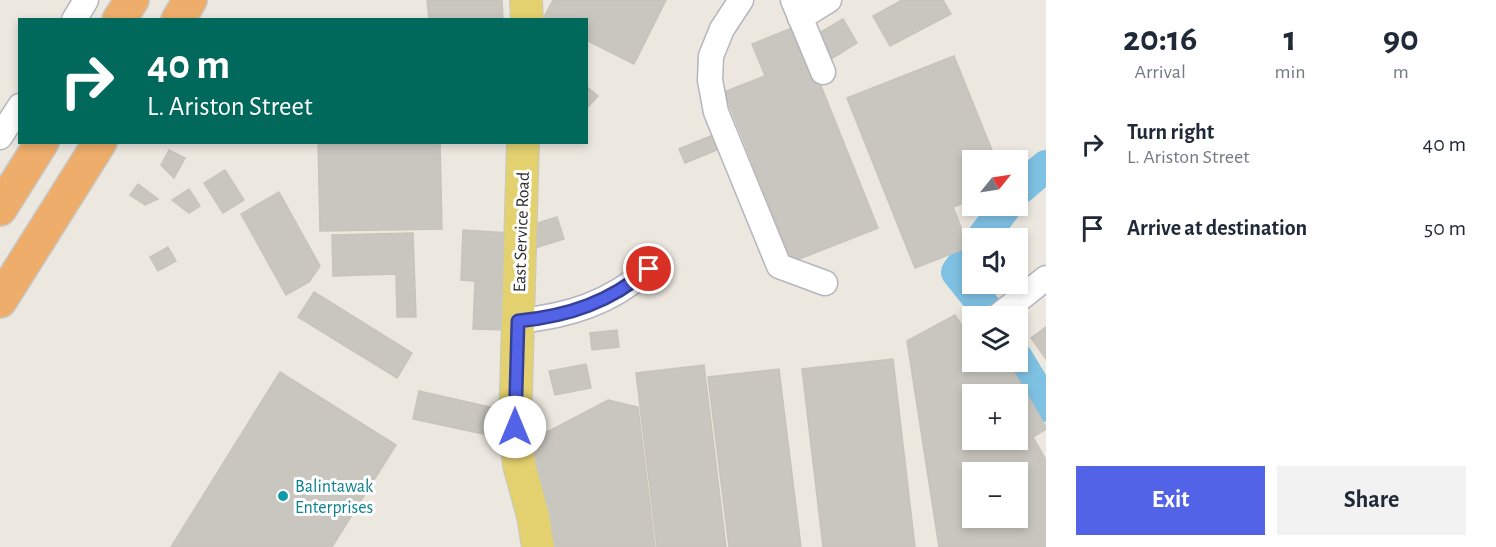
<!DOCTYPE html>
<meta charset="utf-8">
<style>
body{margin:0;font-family:"Alegreya Sans",sans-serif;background:#f2f2f3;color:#1f2937;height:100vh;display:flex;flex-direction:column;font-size:22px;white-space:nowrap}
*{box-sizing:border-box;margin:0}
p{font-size:20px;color:#747a83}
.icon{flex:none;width:33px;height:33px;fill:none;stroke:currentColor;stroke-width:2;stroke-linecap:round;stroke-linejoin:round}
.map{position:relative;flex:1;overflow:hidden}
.sheet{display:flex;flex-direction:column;background:#fff;width:450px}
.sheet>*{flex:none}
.guide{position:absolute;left:18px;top:18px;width:570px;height:126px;border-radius:0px;box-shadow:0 3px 9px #0003;background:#00695c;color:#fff;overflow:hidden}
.needle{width:39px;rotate:60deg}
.fabs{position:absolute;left:962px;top:150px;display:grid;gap:12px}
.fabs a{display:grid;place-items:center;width:66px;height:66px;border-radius:0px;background:#fff;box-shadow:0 3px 9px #0003;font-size:30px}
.pin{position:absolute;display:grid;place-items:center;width:51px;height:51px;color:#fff;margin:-26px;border:3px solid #fff;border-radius:50%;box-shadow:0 2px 6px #0007}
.me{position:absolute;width:66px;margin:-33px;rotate:0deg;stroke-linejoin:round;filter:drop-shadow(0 0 4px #0008)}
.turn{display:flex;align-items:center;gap:21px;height:126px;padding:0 30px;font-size:27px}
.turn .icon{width:78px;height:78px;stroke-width:2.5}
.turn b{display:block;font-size:42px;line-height:51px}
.eta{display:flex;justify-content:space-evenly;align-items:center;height:102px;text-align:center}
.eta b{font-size:36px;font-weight:600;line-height:42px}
.button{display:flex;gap:12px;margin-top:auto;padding:12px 30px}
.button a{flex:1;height:69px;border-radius:0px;background:#5263e8;color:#fff;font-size:24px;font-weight:600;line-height:69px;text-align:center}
.button a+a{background:#f2f2f3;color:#1f2937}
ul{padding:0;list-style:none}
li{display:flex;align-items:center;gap:18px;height:84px;padding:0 30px}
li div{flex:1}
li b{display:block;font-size:22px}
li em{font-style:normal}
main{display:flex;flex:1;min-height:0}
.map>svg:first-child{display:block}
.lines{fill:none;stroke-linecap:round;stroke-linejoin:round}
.river{stroke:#7fc1e3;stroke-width:32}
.building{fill:#c8c6bf;stroke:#c8c4ba;stroke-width:1.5;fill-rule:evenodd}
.minor-casing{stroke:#b4b5be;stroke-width:27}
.major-casing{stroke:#c8c8c8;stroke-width:34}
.highway-casing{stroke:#c8c8c8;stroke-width:36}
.minor{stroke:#fff;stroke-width:24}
.major{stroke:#e3d06f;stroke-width:32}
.highway{stroke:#eead6a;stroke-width:33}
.route-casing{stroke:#354097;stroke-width:15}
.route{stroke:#5263e8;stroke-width:10}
.culture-dot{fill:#0f9aa8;stroke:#fff;stroke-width:2}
.labels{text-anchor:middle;stroke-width:6;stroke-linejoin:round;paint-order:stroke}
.street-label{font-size:18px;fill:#2c2c2c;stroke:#fff}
.culture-label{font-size:18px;fill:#0d838f;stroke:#fff;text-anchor:start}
</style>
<main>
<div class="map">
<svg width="1046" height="547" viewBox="0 0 1046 547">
<rect width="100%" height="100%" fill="#ece8e0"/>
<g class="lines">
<path class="river" d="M1017,191l29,-25
M982,238l24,-32
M972,252l-15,20 35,44
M1017,358l29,48"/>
</g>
<path class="building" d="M427,0h75l1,20h-74z
M553,0h113l-32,64 -48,-24v-20l-43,-1z
M902,0h41l8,14 -61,32 -17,-30z
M843,19l14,24 -29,18 -14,-25z
M797,26l81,202 -86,34 -68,-170 41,-16 -13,-32z
M954,56l42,104h-24v40l-19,7 16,40 -54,21 -68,-170z
M586,86l12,10 -12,13z
M713,135l6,14 -34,14 -6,-14z
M318,142h122l2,87 -122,2z
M169,150l16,8 -11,20 -13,-13z
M225,170l19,30 -21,13 -19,-30z
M138,184l20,15 -13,6 -15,-10z
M189,189l11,17 -11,7 -17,-13z
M279,192l41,74 -11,16 -23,13 -45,-81z
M557,217l7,22 -29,9 -7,-22z
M463,230l46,3 -3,97 -33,-1 2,-48 -14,-1z
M413,233l3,84h-19l-1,-43 -63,2 -1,-41z
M168,247l8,14 -18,10 -8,-14z
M314,292l98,61 -15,25 -99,-61z
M955,315l17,26v21h36l38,65v2l-13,8 13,23v87h-107l-32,-206zM972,394h45v46h-45zM972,472h45v46h-45z
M1046,327v32l-15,-21z
M617,330l2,17 -27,3 -2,-17z
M893,359l22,188h-92l-21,-178z
M586,364l5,24 -36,7 -6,-24z
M704,365l22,182h-69l-21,-174z
M779,369l22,178h-72l-21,-170z
M280,372l116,73 -64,102h-161z
M419,391l80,18 -6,27 -80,-17z
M608,400l30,7 17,140h-110l-13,-107z"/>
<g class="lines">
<defs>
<path id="minor" d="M741,0l-19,29 -11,27 -1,24 6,32 63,154 46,17
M793,0l30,72
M800,18l29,-18
M74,20l12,-20
M0,137l20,-31
M998,316l48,-38
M518,321c51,-5 92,-18 131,-52"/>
<path id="major" d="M526,0l1,20
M523,142l-8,285 4,38 14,51 5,31"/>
<path id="highway" d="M119,20l13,-20
M178,20l12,-20
M0,209l42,-67
M0,301l100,-159"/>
</defs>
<use href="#minor" class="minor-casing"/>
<use href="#major" class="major-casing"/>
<use href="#highway" class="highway-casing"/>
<use href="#minor" class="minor"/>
<use href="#major" class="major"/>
<use href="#highway" class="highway"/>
</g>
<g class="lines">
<defs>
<path id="route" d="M515,427l3,-106c51,-5 92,-19 131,-52"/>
</defs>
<use href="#route" class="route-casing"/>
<use href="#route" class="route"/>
</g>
<circle class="culture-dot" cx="283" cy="496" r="6"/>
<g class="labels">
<g class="street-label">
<text transform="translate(521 232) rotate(-88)" y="6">East Service Road</text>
</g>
<g class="culture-label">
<text x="295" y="492">Balintawak<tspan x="295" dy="21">Enterprises</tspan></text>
</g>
</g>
</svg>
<div class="fabs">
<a><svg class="needle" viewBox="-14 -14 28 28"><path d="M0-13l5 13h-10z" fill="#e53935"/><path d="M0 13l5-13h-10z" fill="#747a83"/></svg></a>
<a><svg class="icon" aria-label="sound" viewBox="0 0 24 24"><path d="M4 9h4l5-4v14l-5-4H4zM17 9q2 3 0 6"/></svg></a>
<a><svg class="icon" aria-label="layers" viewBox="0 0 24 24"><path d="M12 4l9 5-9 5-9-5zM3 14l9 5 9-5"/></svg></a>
<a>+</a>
<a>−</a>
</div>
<div class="pin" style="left:649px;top:269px;background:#d93025"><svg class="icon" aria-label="arrive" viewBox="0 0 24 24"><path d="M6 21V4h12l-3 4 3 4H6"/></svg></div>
<svg class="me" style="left:515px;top:427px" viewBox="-20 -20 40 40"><circle r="19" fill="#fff"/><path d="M0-13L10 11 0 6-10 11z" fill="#5263e8"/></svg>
<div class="guide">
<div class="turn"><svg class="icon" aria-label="right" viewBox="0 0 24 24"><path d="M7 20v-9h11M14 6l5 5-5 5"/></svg><div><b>40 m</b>L. Ariston Street</div></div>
</div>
</div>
<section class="sheet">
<div class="eta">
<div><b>20:16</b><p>Arrival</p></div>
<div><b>1</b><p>min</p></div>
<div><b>90</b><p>m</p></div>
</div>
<ul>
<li><svg class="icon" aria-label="right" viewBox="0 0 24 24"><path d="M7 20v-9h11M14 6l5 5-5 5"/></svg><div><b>Turn right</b><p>L. Ariston Street</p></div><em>40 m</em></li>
<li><svg class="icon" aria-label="arrive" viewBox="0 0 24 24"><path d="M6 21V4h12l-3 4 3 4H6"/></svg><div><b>Arrive at destination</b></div><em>50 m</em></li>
</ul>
<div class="button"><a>Exit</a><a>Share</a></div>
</section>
</main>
